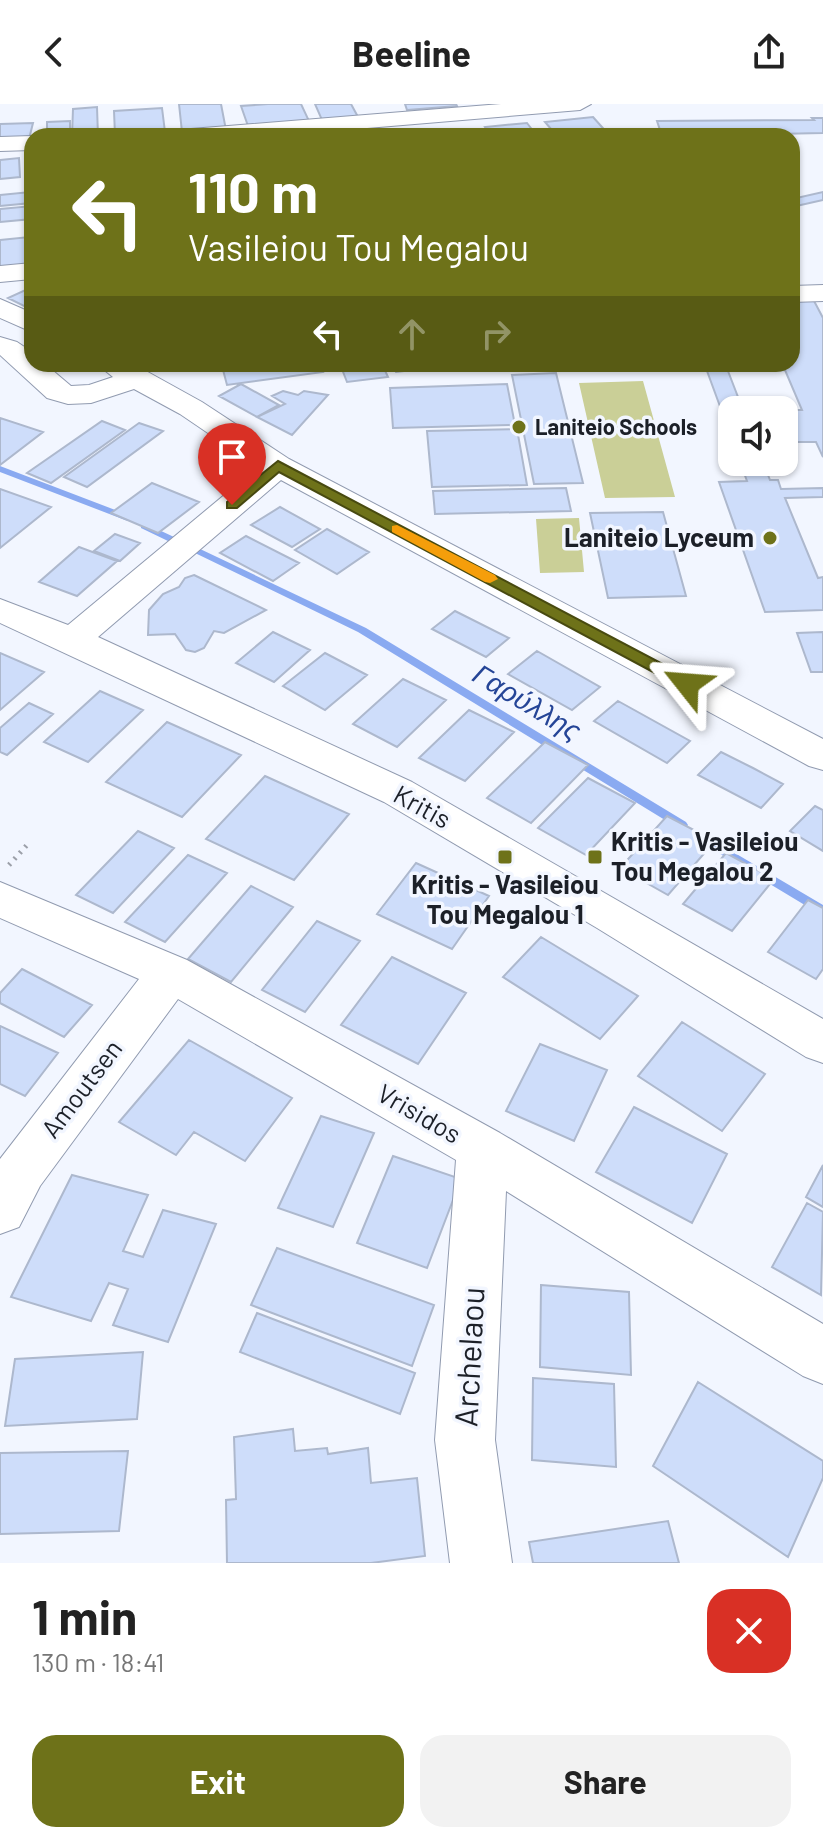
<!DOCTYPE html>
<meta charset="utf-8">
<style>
body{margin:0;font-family:Barlow,sans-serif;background:#f2f2f2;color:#222;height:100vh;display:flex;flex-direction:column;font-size:30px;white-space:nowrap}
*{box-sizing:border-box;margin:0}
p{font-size:26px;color:#767676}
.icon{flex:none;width:44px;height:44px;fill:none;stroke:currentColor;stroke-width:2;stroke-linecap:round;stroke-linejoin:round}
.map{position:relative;height:1459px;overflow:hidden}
.sheet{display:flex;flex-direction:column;background:#fff;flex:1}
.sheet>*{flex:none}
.guide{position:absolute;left:24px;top:24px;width:776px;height:244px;border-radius:24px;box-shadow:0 2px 6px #0004;background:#6e7219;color:#fff;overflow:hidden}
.buttons{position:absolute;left:718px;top:292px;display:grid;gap:16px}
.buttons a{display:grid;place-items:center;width:80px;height:80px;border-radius:16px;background:#fff;box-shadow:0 2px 6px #0004;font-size:40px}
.pin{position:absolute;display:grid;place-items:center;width:68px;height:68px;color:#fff;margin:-82px -34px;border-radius:50% 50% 50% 0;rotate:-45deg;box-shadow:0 0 8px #0007}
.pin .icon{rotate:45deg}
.me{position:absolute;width:88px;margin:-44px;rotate:298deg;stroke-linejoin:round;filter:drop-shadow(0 0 6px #0008)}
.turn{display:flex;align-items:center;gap:28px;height:168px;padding:0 32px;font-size:36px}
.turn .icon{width:104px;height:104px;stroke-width:2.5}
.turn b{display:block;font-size:56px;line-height:68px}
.lanes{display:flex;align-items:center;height:76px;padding:0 32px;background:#0003;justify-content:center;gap:40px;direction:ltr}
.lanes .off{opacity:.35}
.round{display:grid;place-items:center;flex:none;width:84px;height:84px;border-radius:24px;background:#f2f2f2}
.summary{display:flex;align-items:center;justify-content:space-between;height:136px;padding:0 32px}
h1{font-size:48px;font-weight:700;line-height:60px}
.cta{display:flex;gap:16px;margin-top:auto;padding:16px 32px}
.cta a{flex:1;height:92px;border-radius:24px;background:#6e7219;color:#fff;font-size:32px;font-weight:700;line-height:92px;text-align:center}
.cta a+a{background:#f2f2f2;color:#222}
header{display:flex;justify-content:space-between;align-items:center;height:104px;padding:0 32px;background:#fff;font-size:36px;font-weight:700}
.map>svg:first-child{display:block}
.green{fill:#cacf97}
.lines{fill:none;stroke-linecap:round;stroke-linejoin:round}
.stream{fill:#8aaaf1;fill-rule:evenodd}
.building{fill:#ceddfa;stroke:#adb8cd;stroke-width:2}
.minor-casing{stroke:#919bb0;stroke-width:2}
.path{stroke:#9ca0a9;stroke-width:5;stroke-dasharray:2 6;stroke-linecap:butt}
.minor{fill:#fff;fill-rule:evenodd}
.route{fill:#6e7219;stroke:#484a10;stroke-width:2}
.slow{fill:#f59e0b}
.poi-dot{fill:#6e7219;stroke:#f2f6ff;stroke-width:3}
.labels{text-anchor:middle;stroke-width:7;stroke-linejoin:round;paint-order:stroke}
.far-poi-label{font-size:22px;font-weight:bold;fill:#1c2028;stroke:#f2f6ff;text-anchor:start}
.poi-label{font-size:26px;font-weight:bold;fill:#1c2028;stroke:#f2f6ff;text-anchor:end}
.street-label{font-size:26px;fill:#1c2028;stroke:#f2f6ff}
.water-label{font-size:28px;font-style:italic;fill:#254597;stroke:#f2f6ff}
.near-street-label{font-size:32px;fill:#1c2028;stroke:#f2f6ff}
</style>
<header><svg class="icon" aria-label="back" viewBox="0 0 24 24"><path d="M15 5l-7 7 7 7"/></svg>Beeline<svg class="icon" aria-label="share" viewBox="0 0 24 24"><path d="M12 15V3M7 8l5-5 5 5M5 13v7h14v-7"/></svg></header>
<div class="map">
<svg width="823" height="1459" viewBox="0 0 823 1459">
<rect width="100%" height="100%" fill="#f2f6ff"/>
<path class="green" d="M643,277l32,116 -70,1 -26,-115z
M579,414l5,54 -44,1 -4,-54z"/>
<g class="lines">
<path class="stream" d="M0,362l131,50 2,2 -5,3 -3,-1 -125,-48z
M144,419l30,14 2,2 -5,3 -3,-1 -27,-13v-4z
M198,444l168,80 320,194 2,3 -2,3h-8l-320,-196 -163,-79v-4z
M701,729l122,72v11l-126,-76 -2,-3 2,-3z"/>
</g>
<path class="building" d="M179,0h42l5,26 -44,2z
M268,0h33l8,17 -61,5 -7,-20z
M315,0h36l7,13 -36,3z
M405,0h51l1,2 -50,4z
M97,3l1,29h-26l1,-27z
M162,4l3,24 -50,3 -1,-24z
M593,13l17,19h-53l-12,-14z
M812,14h11v15l-161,3 -5,-15 157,-1z
M70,17v15h-23v-14z
M33,19l-4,16 -29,1v-16z
M527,19l10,13h-46l-6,-9z
M462,25l5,7h-47l-2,-3z
M19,54l1,19 -20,2v-19z
M30,88l1,11 -31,3v-11z
M823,88v8l-31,7v-8z
M32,102v13l-32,3v-13z
M29,133l2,29 -31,2v-28z
M32,183v23l-24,-12z
M792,195h21l10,19v139l-7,-15h-32v-32h-23h41l-17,-40 -57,1 15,39h-11v29l-25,-68h-29l-2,-7h116z
M239,260h80l4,8 -96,13 -5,-19z
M340,260h42l6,13 -41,5z
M392,260h37l2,4 -35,4z
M556,269l27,110 -49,1 -22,-109z
M241,280l38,21 -22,12 -38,-21z
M507,280l8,41 -122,3 -3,-40z
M283,287l15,4 6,-4 24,4 -36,40 -35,-18 28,-13 -13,-8z
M0,314l43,14 -43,33z
M102,317l23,9 -74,53 -24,-10z
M139,319l24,8 -76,56 -23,-10z
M517,325l10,56 -95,2 -5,-56z
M740,358h23l7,18h8l3,9 42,-1v9l-38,1 33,80 5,-1v33l-58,2 -46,-130 28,-1z
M152,379l47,19 -41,31 -47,-20z
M566,384l5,23 -136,3 -2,-23z
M0,385l51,18 -51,41z
M280,403l40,22 -28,18 -41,-22z
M663,408l23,84 -78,2 -18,-85z
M327,425l42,23 -32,22 -42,-24z
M115,430l25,9 -20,18 -26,-10z
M246,432l53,27 -26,18 -53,-28z
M79,443l38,14 -40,35 -38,-14z
M194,471l72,35 -42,23 -10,-2 -10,17 -9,4 -9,-2 -11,-16 -27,1 1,-25 14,-16 16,-7 6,-9z
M455,507l54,27 -23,19 -54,-28z
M273,528l37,18 -36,32 -38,-19z
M823,528v40h-12l-14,-39z
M823,528v40h-12l-14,-39z
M537,547l63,36 -28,23 -64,-36z
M0,549l44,19 -44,38z
M325,549l42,22 -42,35 -42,-24z
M403,575l43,21 -49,47 -44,-23z
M100,587l43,19 -55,52 -44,-20z
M618,597l72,40 -23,22 -73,-42z
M29,599l24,11 -46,41 -7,-3v-24z
M469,606l45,22 -49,49 -46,-23z
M167,618l74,33 -59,62 -76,-35z
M545,638l43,23 -57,58 -44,-25z
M721,648l32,16 30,16 -22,24 -63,-33z
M265,672l84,38 -55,66 -88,-41z
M588,674l47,25 -49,52 -48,-27z
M815,702l8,4v41l-33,-20z
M667,712l48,25 -47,54 -48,-27z
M138,727l36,17 -61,65 -37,-18z
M726,749l48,26 -42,52 -49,-27z
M188,751l39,18 -62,69 -40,-20z
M416,759l73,33 -37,53 -75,-35z
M251,782l42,21 -62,75 -43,-23z
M808,796l15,8v61l-7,10 -48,-27z
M317,817l43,20 -55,71 -43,-22z
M541,833l97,59 -38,43 -97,-62z
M392,853l74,36 -48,71 -77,-39z
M22,865l70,36 -28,32 -64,-34v-10z
M682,918l83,52 -43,57 -84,-55z
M0,922l58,27 -33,43 -25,-12z
M189,936l103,58 -47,63 -51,-29 -18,23 -57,-33z
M540,940l67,26 -33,71 -68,-30z
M634,1003l93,47 -35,69 -96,-51z
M321,1012l53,17 -41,94 -55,-19z
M393,1052l68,23 -34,89 -70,-25z
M823,1061v42l-17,-10z
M72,1071l76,20 -25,56 20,6 20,-47 53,14 -48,118 -55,-17 15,-36 -19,-6 -18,38 -80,-24z
M807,1099l16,9 -2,83 -49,-28z
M277,1144l157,57 -22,61 -161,-61z
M541,1181l88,7 2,83 -91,-8z
M257,1209l158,60 -15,41 -160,-62z
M143,1248l-6,67 -132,7 10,-67z
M533,1274l81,6 2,83 -84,-7z
M698,1278l125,79v17l-35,79 -135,-91z
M293,1325l2,22 32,-3 1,6 40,-6 3,35 46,-5 8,78 -54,7h-144l-1,-63 10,-1 -2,-62z
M128,1347l-9,80 -119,3v-81z
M668,1417l11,42h-146l-4,-21z"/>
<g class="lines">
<defs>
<path id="minor" d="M501,0h90l-11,6 -308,26h-92l11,-7z
M32,32v14l-32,1v-14z
M32,159v16l-32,3v-16z
M823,181v16l-31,1v-16z
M0,195l32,14v19l-32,-14z
M0,233l17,5 15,10v12h13l26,22 18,-1 24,-8 -16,-13h35l14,7 56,31 87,57 534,280v31l-14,-4 -528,-286 -183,157 314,145 411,237v44l-17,-6 -209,-129 -213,-126 -384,-179v-24l68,26 190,-158 -78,-53 -46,-25 -43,14 -23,1 -21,-6 -47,-43z
M0,778l187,78 313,173 323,191v60l-20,-8 -297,-185 -11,249 17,123h-62l-15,-123 21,-280 -278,-161 -138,187 -21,41 -19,7v-75l139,-180 -139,-61z"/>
</defs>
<use href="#minor" class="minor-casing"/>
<path class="path" d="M9,761l18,-20"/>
<use href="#minor" class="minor"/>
</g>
<path class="route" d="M278,357l415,219 2,4 -8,5 -6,-2 -402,-215 -42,36h-10v-6z"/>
<path class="slow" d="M397,421l98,50 3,4 -8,4 -5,-1 -93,-50v-6z"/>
<g class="poi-dot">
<circle cx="519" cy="323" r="8"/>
<circle cx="770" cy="434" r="8"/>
<rect x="497" y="745" width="16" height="16" rx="4"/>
<rect x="587" y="745" width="16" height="16" rx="4"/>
</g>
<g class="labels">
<g class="far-poi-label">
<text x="535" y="331">Laniteio Schools</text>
</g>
<g class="poi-label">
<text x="754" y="443">Laniteio Lyceum</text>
<text x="611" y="747" text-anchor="start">Kritis - Vasileiou<tspan x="611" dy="30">Tou Megalou 2</tspan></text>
<text x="505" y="790" text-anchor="middle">Kritis - Vasileiou<tspan x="505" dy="30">Tou Megalou 1</tspan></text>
</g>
<g class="street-label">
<text transform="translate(422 703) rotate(29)" y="9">Kritis</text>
<text transform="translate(82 985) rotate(-53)" y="9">Amoutsen</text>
<text transform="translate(419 1010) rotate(30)" y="9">Vrisidos</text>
</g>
<g class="water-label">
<text transform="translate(527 598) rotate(31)" y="10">Γαρύλλης</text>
</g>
<g class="near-street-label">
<text transform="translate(470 1253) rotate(-87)" y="11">Archelaou</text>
</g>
</g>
</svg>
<div class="buttons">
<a><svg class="icon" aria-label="sound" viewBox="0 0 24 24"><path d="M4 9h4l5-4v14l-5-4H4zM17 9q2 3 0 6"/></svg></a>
</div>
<div class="pin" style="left:232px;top:401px;background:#d93025"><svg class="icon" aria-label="arrive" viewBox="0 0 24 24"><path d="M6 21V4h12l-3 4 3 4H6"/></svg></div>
<svg class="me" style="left:687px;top:580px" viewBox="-20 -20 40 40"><path d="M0-17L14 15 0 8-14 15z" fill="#6e7219" stroke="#fff" stroke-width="4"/></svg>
<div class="guide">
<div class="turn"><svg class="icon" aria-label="left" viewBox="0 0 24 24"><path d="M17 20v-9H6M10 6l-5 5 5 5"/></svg><div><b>110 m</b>Vasileiou Tou Megalou</div></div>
<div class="lanes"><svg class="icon" aria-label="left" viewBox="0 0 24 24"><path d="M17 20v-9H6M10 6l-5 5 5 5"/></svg><svg class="icon off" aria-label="ahead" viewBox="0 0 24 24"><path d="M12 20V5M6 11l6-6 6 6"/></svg><svg class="icon off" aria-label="right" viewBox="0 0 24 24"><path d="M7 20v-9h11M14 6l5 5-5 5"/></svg></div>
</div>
</div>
<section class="sheet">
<div class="summary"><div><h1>1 min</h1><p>130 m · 18:41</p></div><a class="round" style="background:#d93025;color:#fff"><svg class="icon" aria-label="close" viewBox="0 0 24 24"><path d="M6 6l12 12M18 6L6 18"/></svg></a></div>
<div class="cta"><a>Exit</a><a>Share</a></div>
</section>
